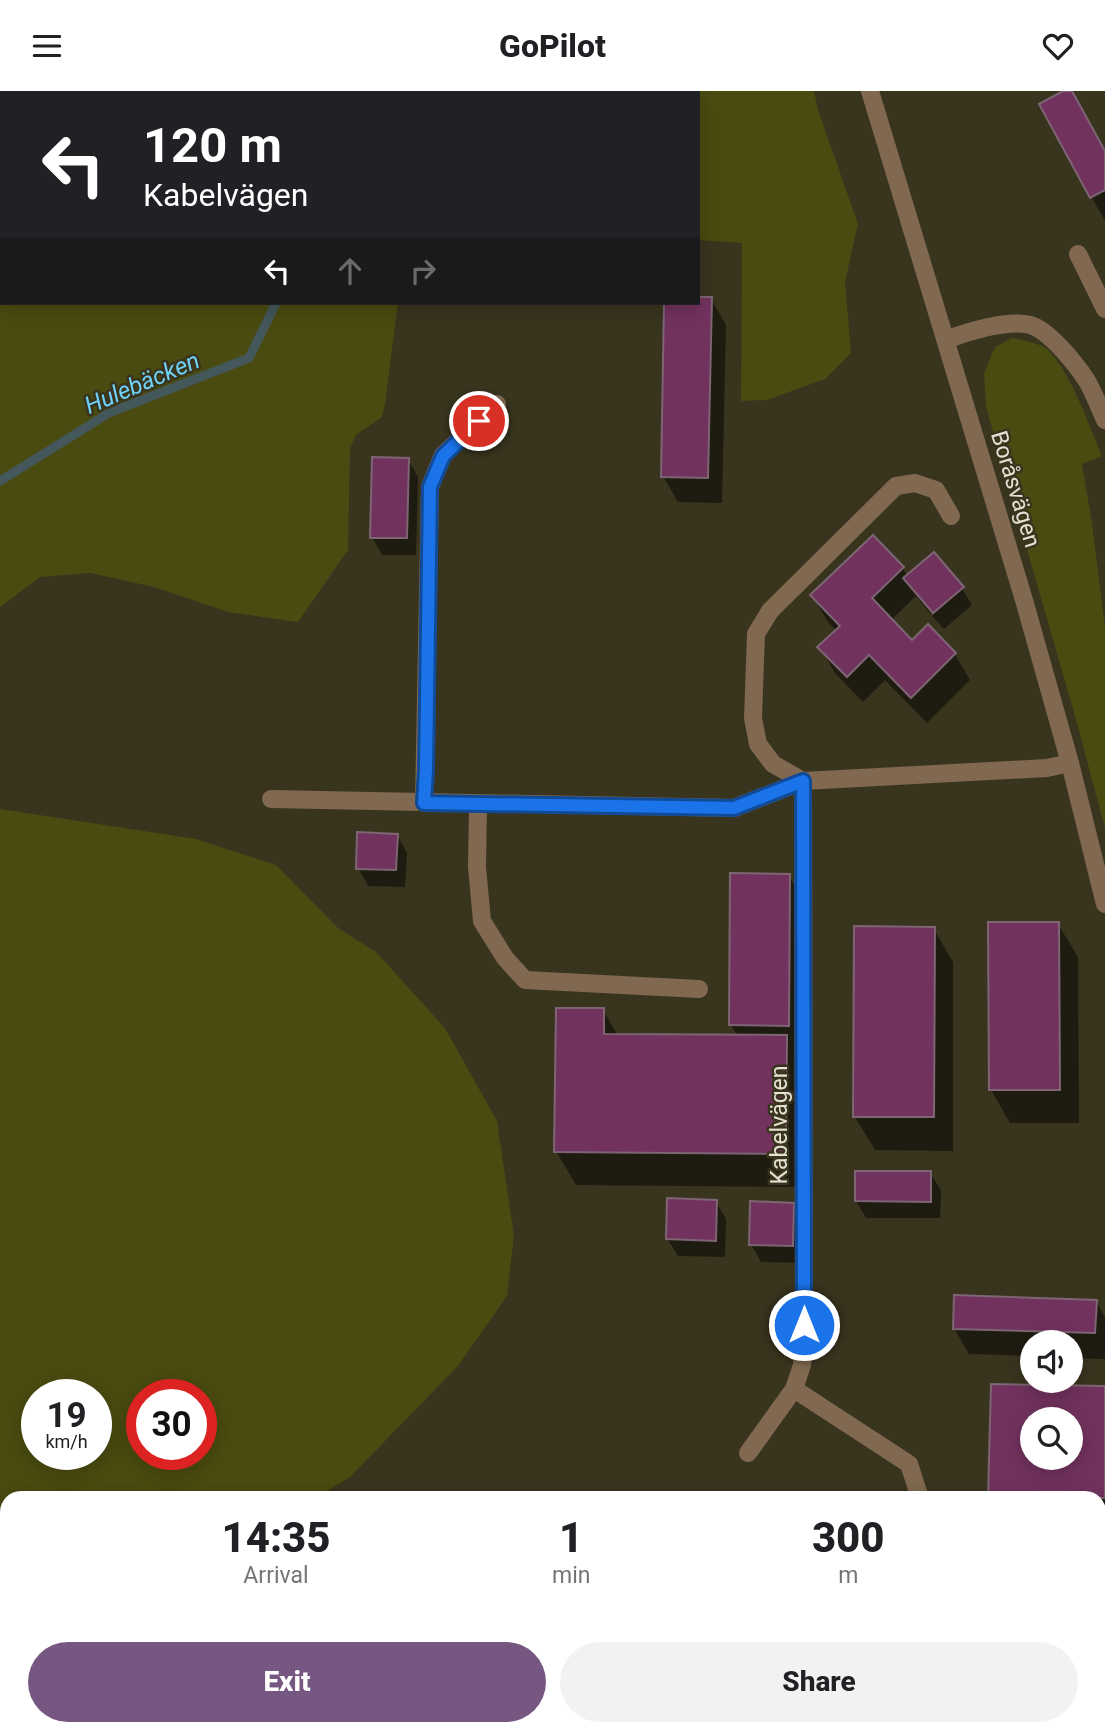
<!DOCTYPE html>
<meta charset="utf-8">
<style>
body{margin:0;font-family:Roboto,sans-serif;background:#f2f2f2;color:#202124;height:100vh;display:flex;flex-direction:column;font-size:26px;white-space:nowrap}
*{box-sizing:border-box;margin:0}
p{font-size:23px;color:#757577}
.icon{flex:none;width:38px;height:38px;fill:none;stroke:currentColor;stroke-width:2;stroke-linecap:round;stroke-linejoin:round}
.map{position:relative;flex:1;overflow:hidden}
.sheet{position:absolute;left:0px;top:1400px;width:1106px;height:245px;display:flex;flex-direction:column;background:#fff;border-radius:21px 21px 0 0;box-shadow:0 4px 18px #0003}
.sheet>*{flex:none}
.top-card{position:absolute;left:0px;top:0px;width:700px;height:214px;box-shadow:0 4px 18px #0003;background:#202124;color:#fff;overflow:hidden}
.controls{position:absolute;left:1020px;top:1239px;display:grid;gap:14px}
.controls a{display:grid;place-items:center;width:63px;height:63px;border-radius:50%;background:#fff;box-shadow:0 4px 18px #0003;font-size:35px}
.speed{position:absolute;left:21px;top:1288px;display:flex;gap:14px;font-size:35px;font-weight:700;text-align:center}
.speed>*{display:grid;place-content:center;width:91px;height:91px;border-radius:50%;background:#fff;box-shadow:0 4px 18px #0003;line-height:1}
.speed small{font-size:18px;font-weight:400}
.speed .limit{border:10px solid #d22;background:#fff;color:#111}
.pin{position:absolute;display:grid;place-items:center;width:60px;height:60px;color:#fff;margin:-30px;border:4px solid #fff;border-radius:50%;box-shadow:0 2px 7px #0007}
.me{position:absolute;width:77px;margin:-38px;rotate:0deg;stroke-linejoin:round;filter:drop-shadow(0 0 5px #0008)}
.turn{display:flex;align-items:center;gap:24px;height:147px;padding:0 28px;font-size:32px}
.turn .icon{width:91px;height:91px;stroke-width:2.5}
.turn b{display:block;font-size:49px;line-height:60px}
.lanes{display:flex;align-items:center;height:66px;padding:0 28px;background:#0003;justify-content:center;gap:35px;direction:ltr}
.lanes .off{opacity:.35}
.eta{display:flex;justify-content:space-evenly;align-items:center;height:119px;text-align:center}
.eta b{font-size:42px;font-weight:800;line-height:49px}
.cta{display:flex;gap:14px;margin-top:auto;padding:14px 28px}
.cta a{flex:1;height:80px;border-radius:42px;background:#755781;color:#fff;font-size:28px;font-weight:800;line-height:80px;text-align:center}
.cta a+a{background:#f2f2f2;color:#202124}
header{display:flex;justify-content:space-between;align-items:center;height:91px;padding:0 28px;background:#fff;font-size:32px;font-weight:800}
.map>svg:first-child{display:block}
.green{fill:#4a4b10;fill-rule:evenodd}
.shadow{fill:#0007;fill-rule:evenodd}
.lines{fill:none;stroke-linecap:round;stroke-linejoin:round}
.stream{stroke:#44575b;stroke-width:9}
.building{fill:#71325d;stroke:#7d6574;stroke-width:2;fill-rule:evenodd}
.service{stroke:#806950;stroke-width:18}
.minor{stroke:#806950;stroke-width:18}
.tertiary{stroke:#806950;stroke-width:18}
.route-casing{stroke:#114b97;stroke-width:18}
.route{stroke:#1a73e8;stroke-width:12}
.labels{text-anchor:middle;stroke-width:5;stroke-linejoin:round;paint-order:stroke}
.street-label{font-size:23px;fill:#e4e1d4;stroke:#39341e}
.water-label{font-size:24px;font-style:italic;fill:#6fd2f9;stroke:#39341e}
</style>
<header><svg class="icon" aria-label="menu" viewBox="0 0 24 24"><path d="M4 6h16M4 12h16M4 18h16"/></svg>GoPilot<svg class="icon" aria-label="heart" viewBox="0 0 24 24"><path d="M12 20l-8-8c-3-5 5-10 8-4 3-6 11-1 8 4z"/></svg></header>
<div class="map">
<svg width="1105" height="1645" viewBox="0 0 1105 1645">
<rect width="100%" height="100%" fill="#39341e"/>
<path class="green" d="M0,0h524l2,2h-524v210h396l-13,101 -3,13 -26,18 -6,13 -2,102 -50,72 -70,-10 -74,-25 -64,-14 -50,4 -40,30z
M626,0h188l4,19 40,114 -13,58 6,71 -26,26 -58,21 -26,1 1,-158 -44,-3v-147h-73z
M1012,247c11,2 22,4 32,9 23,15 47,83 58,109l-20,8 9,53 14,109v202l-30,-112 -89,-309 -2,-34 11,-26z
M0,718l196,30 80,26 62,63 38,24 69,76 52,93 17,115 -7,60 -49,70 -108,111 -34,21h-309v231h59l-3,7h-63zM37,1304h59v59h-59zM142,1304h59v59h-59z"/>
<path class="shadow" d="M1066,0h4l35,62v68l-64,-116z
M711,208l15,26 -4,178 -44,-1 -15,-26 3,-173h32z
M408,369l10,17 -2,78h-34l-10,-18z
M903,477l4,8 54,10 -31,27 -14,-17 -25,24 21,22 16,-15 27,27 15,26 -43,43 -42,-43 -22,22 -28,-29 -15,-26 17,-16 -9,-9 -15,-26z
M962,497l10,17 -28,24 -12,-13z
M397,744l10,18 -2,34 -37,-1 -10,-18z
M789,785l15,26 -1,149h-9l11,20 -1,116 -228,-2 -20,-34 47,-141 15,26 120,1 -7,-12z
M1058,833l20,33 1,166h-69l-19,-33z
M934,838l19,33v189l-78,-1 -20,-33z
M930,1082l11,17 -1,28h-74l-10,-17z
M716,1111l10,17 -1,38 -47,-1 -11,-18z
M793,1113l10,18 -1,41 -41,-1 -10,-18z
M1096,1210l9,17v41l-34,-1v-16h-39v14l-63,-2 -15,-26z
M992,1295l113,2v143h-6v-33h-109zM1032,1328h39v39h-39z
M1099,1458h6v85l-6,-1z
M123,1638h172l-2,7h-172z"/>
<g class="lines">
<path class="stream" d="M483,2l3,-2
M0,390l109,-68 140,-55 27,-55"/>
</g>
<path class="building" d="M1063,0h9l33,60v39l-15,8 -51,-94z
M698,206h14l-4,181 -47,-1 3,-174h34z
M372,366l37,1 -2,80h-37z
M873,444l31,32 -32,31 40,42 16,-16 28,29 -45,45 -42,-43 -22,22 -30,-30 23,-21 -30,-31z
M934,461l30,35 -31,26 -30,-35z
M357,741l41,2 -2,36 -40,-1z
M730,782l60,1 -1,152 -60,-1z
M988,831h71l1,168h-71z
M854,835l81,1 -1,190h-81z
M556,917h48v26l183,1 -1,119 -232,-2z
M855,1080h76v31l-76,-1z
M667,1107l50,2 -1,41 -50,-2z
M750,1110l44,2 -1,43 -44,-1z
M954,1204l143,5 -2,33 -142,-4z
M991,1293l114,2v112h-117zM1032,1328h39v39h-39z
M1099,1456h6v54l-6,-1z
M121,1638h143l-3,7h-142z"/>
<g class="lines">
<path class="service" d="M1078,163l27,55
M803,690l-30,-17 -15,-20 -5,-26 3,-84 14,-23 126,-125 19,-3 21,7 15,26
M424,712l6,-316 13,-32 54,-51
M478,713l-1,63 5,54 23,37 20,22 174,9
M794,1298l115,75 11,34
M743,1638l13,7
M630,1645l4,-7
M967,1645l2,-7"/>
<path class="minor" d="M946,249c20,-8 62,-21 84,-15 19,5 46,39 57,56 7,12 12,26 18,39
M271,708l463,9 69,-27 244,-13 23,-5
M748,1362l46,-64 8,-24 2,-40 -1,-544
M1099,1631l6,1"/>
<path class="tertiary" d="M870,0l154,509 46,163 35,141"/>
</g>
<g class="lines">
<defs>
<path id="route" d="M479,330l-36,35 -13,31 -4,283 -2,33 310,5 69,-27 1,544"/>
</defs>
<use href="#route" class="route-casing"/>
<use href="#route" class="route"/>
</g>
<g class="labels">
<g class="street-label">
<text transform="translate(1016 398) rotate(73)" y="8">Boråsvägen</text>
<text transform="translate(779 1034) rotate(-90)" y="8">Kabelvägen</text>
</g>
<g class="water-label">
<text transform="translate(142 292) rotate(-23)" y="8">Hulebäcken</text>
</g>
</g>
</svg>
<div class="controls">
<a><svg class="icon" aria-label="sound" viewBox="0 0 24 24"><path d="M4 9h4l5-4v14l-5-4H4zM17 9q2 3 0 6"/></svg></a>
<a><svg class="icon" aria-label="search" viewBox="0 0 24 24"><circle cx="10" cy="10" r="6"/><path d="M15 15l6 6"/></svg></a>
</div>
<div class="speed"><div>19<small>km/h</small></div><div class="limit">30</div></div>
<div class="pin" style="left:479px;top:330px;background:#d93025"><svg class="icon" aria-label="arrive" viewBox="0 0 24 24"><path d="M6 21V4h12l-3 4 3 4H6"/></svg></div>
<svg class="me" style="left:804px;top:1234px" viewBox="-20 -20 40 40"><circle r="17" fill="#1a73e8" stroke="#fff" stroke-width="3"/><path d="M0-11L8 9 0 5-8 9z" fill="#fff"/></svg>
<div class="top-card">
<div class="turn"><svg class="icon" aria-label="left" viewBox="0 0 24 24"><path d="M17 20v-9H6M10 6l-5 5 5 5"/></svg><div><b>120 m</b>Kabelvägen</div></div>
<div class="lanes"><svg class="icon" aria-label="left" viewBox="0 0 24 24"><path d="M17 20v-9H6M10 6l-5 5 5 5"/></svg><svg class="icon off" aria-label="ahead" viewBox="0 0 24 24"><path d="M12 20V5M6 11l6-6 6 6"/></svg><svg class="icon off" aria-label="right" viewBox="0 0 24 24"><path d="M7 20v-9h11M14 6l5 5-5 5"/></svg></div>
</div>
<section class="sheet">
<div class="eta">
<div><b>14:35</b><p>Arrival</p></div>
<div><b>1</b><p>min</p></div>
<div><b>300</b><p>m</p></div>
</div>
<div class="cta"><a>Exit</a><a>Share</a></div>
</section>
</div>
